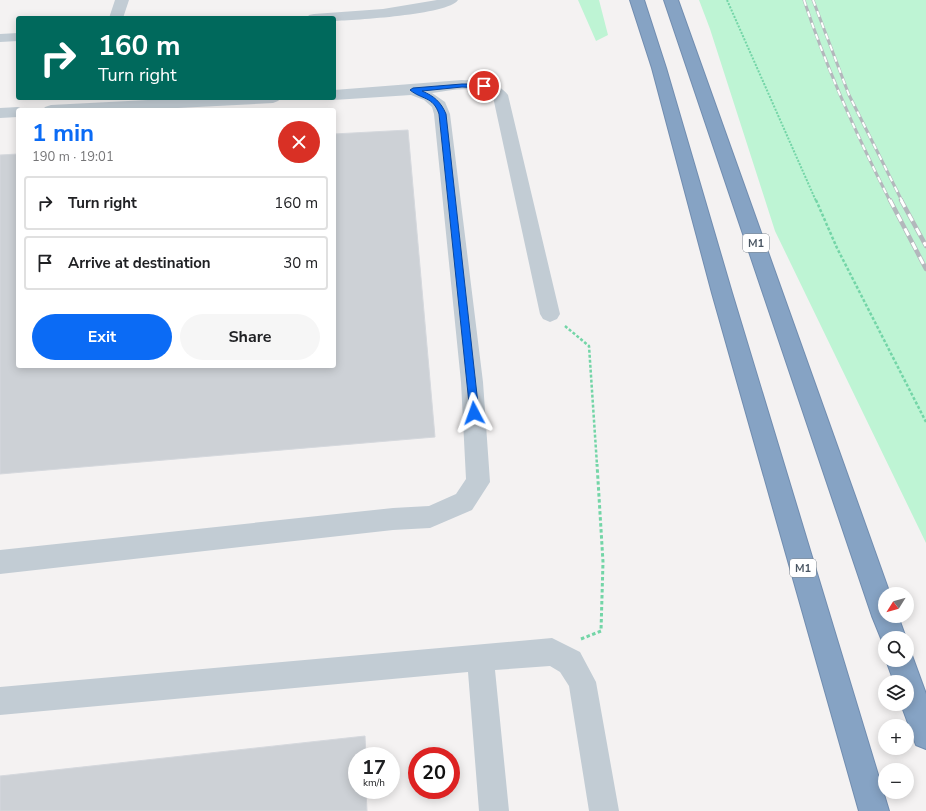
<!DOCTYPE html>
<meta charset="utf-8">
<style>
body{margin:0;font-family:"Nunito Sans",sans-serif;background:#f6f6f6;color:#202124;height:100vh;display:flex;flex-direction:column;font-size:15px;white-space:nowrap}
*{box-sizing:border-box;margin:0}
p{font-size:13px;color:#757577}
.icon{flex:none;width:22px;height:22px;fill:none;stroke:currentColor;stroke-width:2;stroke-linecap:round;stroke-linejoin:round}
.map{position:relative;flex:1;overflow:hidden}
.sheet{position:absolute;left:16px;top:108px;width:320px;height:260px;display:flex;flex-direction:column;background:#fff;border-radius:4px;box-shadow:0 2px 10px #0003}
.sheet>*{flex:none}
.top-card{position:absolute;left:16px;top:16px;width:320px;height:84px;border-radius:4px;box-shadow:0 2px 10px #0003;background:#00695c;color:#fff;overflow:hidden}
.needle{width:26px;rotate:233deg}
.controls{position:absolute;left:878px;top:587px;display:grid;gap:8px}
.controls a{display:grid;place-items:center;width:36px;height:36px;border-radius:50%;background:#fff;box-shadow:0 2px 10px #0003;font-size:20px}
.speed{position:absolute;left:348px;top:747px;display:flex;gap:8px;font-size:20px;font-weight:700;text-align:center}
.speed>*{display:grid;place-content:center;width:52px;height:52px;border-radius:50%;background:#fff;box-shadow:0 2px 10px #0003;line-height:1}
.speed small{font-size:10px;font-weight:400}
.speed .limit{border:6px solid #d22;background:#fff;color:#111}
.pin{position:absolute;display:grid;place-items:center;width:34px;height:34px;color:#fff;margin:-17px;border:2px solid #fff;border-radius:50%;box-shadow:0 1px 4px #0007}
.me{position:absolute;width:44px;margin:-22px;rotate:356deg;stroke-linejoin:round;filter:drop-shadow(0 0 3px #0008)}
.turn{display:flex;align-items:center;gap:14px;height:84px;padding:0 16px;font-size:18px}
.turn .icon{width:52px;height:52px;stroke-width:2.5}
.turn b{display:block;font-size:28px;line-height:34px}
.round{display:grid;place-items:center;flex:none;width:42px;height:42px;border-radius:21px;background:#f6f6f6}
.headline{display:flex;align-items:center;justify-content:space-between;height:68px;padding:0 16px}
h1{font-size:24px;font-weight:700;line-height:30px;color:#0b6bf5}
.action{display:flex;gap:8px;margin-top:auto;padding:8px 16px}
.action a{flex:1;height:46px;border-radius:24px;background:#0b6bf5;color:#fff;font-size:16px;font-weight:700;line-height:46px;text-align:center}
.action a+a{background:#f6f6f6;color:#202124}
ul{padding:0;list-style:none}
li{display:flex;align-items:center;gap:12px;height:54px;margin:0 8px 6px;padding:0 8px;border:2px solid #e0e0e0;border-radius:4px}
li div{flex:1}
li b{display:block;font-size:15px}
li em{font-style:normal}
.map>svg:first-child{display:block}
.green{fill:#bef4d4}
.building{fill:#cdd1d6;stroke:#d5d8dd}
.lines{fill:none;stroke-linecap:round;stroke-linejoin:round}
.highway-casing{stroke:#718db0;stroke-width:2}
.path-far2{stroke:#73d5a7;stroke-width:2;stroke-dasharray:2 1.5;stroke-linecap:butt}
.path-far1{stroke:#73d5a7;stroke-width:2.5;stroke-dasharray:3 2;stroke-linecap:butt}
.path{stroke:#73d5a7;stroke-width:3;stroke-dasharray:3.5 2.5;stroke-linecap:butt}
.minor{fill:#c2ccd4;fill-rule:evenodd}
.highway{fill:#86a3c4;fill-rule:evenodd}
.rail-far1-casing{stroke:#b3b7bc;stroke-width:3}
.rail-casing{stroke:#b3b7bc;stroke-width:4.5}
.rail-far1{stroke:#fff;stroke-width:2;stroke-dasharray:6;stroke-linecap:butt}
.rail{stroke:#fff;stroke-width:3;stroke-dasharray:8;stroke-linecap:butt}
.route{fill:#0b6bf5;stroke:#07469f}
.labels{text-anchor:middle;stroke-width:3;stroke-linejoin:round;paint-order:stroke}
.shield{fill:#fff;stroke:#7f8790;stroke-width:1}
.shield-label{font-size:11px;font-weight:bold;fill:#485461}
</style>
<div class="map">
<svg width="926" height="811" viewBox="0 0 926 811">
<rect width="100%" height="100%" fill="#f4f2f2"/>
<path class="green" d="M578,0h21l9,35 -12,6z
M699,0h227v543l-151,-312 -65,-202z"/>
<path class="building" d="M408,130l27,307 -435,37v-319l18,-1v212h316v-232z
M365,736l1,20h-9v34h9l1,21h-367v-35z"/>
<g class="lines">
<defs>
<path id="highway" d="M630,0h14l22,68 66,225 157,518h-30l-147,-518 -60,-225z
M664,0h14l212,594h-5v22h13l8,22h-21v10l-13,-32z
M907,649l3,1 16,44v55l-10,-4 -15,-41h6v-22h-13l-8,-22h21z"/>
</defs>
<use href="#highway" class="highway-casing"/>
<path class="path-far2" d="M727,0l89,201"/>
<path class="path-far1" d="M816,200l21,48 89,174
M565,326l24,20 8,119"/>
<path class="path" d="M581,639l20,-8 2,-69 -6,-98"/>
<path class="minor" d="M115,0h14l-6,18h-14z
M437,0h21c-10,15 -104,20 -124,21v-3h-27l2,-3 5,-1 69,-5z
M18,33v8l-18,1v-8z
M462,80c15,1 36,1 46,15l52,219 -3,5 -7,3 -7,-3 -3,-5 -47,-217c-21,-12 -38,-7 -61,-4l13,9 5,12 33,268 7,100 -18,28 -42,18 -37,2 -393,44v-24l393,-42 36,-2 27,-12 10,-15 -5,-97 -27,-268 -2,-7 -8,-7 -13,-5 -77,5 -6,-2h6v-8z
M186,98h95l-3,3 -5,2 -134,7h-96l2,-3 6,-2z
M18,107l7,3h-7v7l-18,1v-10z
M552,638l28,14 16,30 23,129h-30l-20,-125 -9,-14 -10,-6 -55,4 14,141h-30l-11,-139 -468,43v-28z"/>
<use href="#highway" class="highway"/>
<defs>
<path id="rail-far1" d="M804,0c23,70 53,136 86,201
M813,0l36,95 53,106"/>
<path id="rail" d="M890,200l36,69
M901,200l25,46"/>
</defs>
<use href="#rail-far1" class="rail-far1-casing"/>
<use href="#rail" class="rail-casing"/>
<use href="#rail-far1" class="rail-far1"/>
<use href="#rail" class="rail"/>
</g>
<path class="route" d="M462,84h22l4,2 -4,2 -22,-1 -40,4c12,5 19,11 24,23l33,299 -5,4 -4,-4 -31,-299c-6,-18 -17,-14 -29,-24l3,-2z"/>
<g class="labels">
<g class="shield">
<rect x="743" y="234" width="26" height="18" rx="3"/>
<rect x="790" y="559" width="26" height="18" rx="3"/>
</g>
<g class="shield-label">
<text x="756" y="247">M1</text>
<text x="803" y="572">M1</text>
</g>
</g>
</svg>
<div class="controls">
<a><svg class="needle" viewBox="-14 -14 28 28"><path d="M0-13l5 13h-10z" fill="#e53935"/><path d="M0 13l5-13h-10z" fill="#757577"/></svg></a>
<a><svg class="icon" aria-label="search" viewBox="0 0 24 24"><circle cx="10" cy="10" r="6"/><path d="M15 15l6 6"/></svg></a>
<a><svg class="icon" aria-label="layers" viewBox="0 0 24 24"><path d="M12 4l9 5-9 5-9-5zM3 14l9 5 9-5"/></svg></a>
<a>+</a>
<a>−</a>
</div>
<div class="speed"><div>17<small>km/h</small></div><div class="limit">20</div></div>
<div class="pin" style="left:484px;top:86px;background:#d93025"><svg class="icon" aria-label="arrive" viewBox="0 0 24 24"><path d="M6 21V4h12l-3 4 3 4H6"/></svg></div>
<svg class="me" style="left:474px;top:413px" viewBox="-20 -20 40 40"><path d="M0-17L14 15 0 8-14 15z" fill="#0b6bf5" stroke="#fff" stroke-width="4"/></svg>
<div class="top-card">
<div class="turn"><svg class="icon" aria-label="right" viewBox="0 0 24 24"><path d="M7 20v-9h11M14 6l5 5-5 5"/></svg><div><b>160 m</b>Turn right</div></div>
</div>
<section class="sheet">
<div class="headline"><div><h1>1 min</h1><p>190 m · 19:01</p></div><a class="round" style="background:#d93025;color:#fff"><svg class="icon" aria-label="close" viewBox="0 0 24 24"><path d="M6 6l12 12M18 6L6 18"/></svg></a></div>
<ul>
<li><svg class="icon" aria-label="right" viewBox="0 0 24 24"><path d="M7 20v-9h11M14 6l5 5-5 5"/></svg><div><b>Turn right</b></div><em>160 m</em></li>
<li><svg class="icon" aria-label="arrive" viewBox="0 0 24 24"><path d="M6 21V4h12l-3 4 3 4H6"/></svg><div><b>Arrive at destination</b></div><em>30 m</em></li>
</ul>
<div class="action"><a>Exit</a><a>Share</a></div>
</section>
</div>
